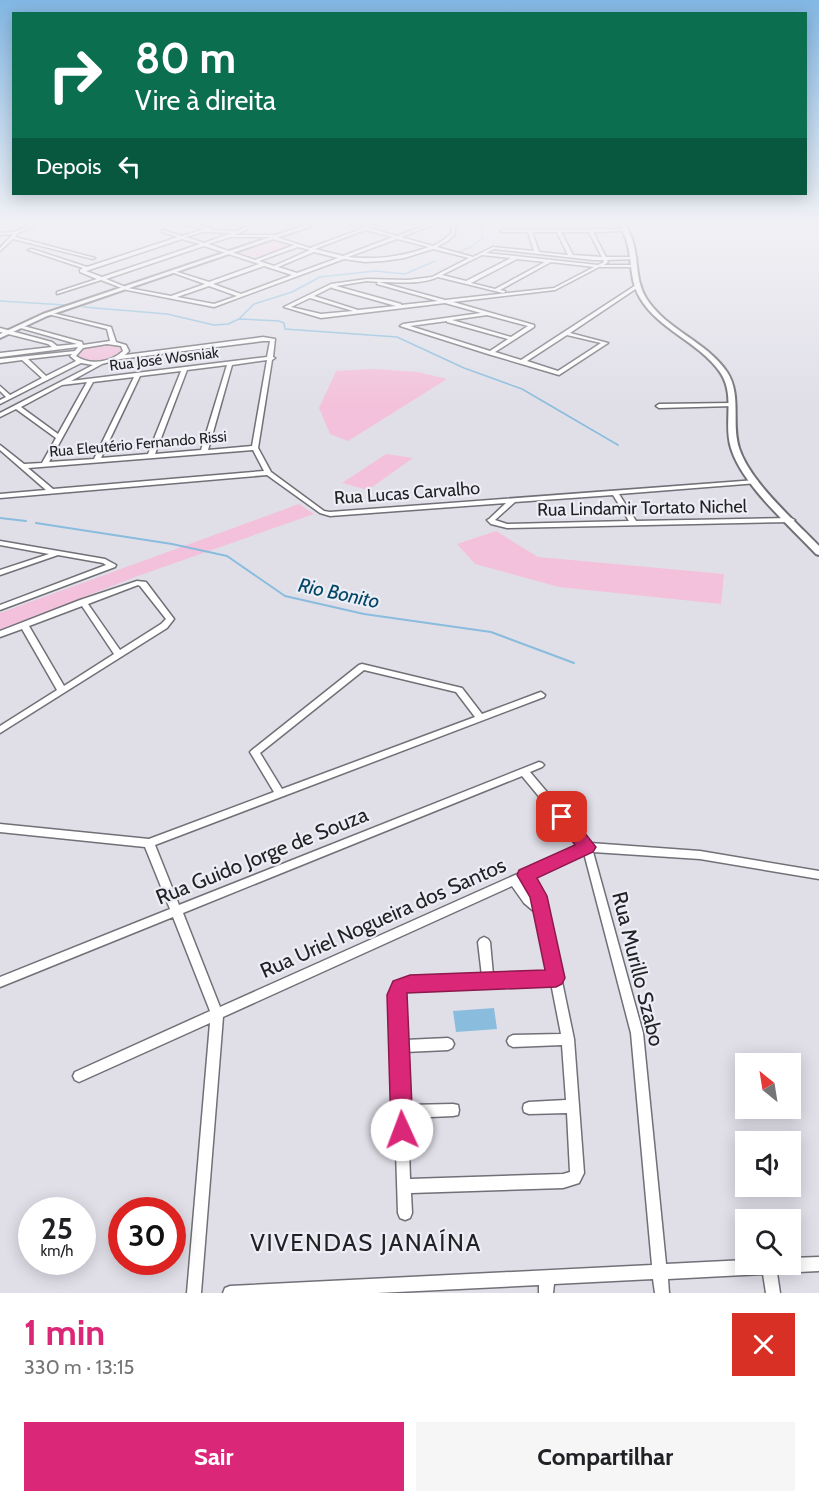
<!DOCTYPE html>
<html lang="pt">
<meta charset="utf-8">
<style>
body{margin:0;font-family:Cabin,sans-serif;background:#f6f6f6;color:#202124;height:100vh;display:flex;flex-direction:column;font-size:22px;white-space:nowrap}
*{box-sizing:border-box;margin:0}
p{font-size:20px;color:#757577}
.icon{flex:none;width:33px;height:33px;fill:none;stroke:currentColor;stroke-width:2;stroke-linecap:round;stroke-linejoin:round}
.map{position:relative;height:1293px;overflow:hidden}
.panel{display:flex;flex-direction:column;background:#fff;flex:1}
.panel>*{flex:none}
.top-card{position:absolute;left:12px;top:12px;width:795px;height:183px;border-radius:0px;box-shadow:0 3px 15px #0003;background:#0b6e4f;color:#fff;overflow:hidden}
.needle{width:39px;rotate:330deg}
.controls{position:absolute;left:735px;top:1053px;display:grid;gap:12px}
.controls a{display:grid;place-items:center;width:66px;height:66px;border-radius:0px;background:#fff;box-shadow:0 3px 15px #0003;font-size:30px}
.speed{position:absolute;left:18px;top:1197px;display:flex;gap:12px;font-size:30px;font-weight:700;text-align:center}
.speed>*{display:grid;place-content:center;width:78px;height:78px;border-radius:50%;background:#fff;box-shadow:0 3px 15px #0003;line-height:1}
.speed small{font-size:15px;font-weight:400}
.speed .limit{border:9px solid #d22;background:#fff;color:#111}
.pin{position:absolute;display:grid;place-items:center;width:51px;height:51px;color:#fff;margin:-26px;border-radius:12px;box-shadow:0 3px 9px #0006}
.me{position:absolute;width:66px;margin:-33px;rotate:358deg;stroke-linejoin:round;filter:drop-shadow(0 0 4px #0008)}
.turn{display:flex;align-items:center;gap:21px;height:126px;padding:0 24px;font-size:27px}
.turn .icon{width:78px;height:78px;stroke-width:2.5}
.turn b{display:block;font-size:42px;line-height:51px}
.then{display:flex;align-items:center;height:57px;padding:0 24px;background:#0003;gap:12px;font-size:22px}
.round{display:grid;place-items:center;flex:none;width:63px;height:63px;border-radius:0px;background:#f6f6f6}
.headline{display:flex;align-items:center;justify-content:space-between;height:102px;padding:0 24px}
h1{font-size:36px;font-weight:800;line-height:45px;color:#db2777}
.cta{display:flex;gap:12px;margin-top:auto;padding:12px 24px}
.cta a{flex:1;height:69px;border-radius:0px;background:#db2777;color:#fff;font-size:24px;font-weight:800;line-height:69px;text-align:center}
.cta a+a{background:#f6f6f6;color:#202124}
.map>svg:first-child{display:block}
.green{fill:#f3c1db}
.water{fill:#89bcdd}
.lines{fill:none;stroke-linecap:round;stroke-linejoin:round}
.stream-far1{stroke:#89bcdd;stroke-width:1.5}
.stream{stroke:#89bcdd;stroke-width:2}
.minor-casing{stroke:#707077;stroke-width:3}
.major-casing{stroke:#707077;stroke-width:4}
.minor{fill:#fff;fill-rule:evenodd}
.major{fill:#fff;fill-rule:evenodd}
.route{fill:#db2777;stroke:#8e194d;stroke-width:1.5}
.labels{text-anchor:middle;stroke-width:4.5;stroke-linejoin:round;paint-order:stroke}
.far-street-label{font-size:15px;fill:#222225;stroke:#ededf5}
.street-label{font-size:18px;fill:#222225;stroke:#ededf5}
.water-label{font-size:20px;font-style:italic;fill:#004666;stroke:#ededf5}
.near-street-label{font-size:21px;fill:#222225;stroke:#ededf5}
.near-neighbourhood-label{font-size:24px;letter-spacing:1.5px;fill:#222225;stroke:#ededf5}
</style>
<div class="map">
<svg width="819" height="1293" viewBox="0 0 819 1293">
<rect width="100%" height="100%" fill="#e0dfe8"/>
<path class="green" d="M274,239l22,6 -38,14 -21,-7z
M104,343l15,2 4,7c-13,9 -34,16 -47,3l6,-7z
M374,369l44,3 29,7 -99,62 -18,-7 -11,-26 17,-37z
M386,454l27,4 -45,32 -26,-7z
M299,504l15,10 -179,63 -135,53v-17z
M496,531l42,26 186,17 -3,30 -162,-17 -84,-23 -18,-20z"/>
<path class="water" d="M494,1008l3,21 -41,3 -3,-21z"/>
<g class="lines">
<path class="stream-far1" d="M456,253l15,-6 12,-10 -3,-12
M0,301l65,4
M83,307l84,7 47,11 14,-1 11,-5 40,2 5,2 1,6 112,8 67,31 58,21 96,56
M240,318l14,-14 38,-12 28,-15 55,-6 30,3 30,-13"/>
<path class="stream" d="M0,518l26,3
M36,523l136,21 55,12 58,40 79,18 127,18 83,31"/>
<defs>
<path id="minor" d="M31,225h5l-18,8 -3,4 80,21 -2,1 -80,-20 -13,12v-3l13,-14 -13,1v-2l14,-1z
M183,225h11l19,3 -4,2 27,1 14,-6h5l-20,10h44l1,2h-4l34,11 51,-19 -11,-4 15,2 5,-2h6l-7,3 28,8 29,-11h6l-31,12 32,9 9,-5 10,-8 -1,-8h4v9l-6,6 -12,7 36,10 20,-10 41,4 -6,-19h-27l1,-2 125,-1 -1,2 -33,1 13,25h29l2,1 -2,1 -28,1 1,2 -4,3h32v2h-37l-44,23 -102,12 81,23v2l-39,25 26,8 115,-75 4,1 -70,47 38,10 -49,32 -71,-21 -88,-28 3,-2 78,-11 -36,-10 -124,15 -37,-11 47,-23 36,-5 41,1 24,-3 37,-19 -36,-9 -29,9 -21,3 -18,1 -21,-3 -130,48 -87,-17 -26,-10 -44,14v-2l40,-13 -17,-7v-2l3,-2 -55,-18 4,-1 55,18 91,-30 -16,-5v-2l20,6 22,-7zM365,230l28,7 -50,19 -28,-7zM203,232h2l26,1 -27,10 -18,-6zM532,232h25l11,23 -29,-3zM561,232h28l13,25 -29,-2zM231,237h41v2l22,6 -39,15 -47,-16zM182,239l18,5 -98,33 -16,-6zM397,239l32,8c-29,10 -51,13 -81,10zM204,246l55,18 -50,18 -35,-11v2l31,11 -34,12 -43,-8 -22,-9zM298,247l12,3 -36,16 -15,-5zM494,249l100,11h9l1,2 -6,3 -112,-12zM314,252l24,6 -41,15 -19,-6zM482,255l29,3 -45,23 -24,-6zM517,259l28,3 -50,27 -24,-6zM551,262l43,5 -40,21 -109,12 -66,-18c19,0 42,3 59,-5l65,16 2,-1v-1l-5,-1zM264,266l28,9 -51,19 -28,-10zM367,281l12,1 -2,1v1l61,17 -37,4v-1l-65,-18zM209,286l28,10 -23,8 -37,-7zM332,287v1l64,18 -38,4 -44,-14zM310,298l43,13 -32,3 -30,-7zM487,315l41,11 -17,11 -59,-17zM447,321v1l61,17 -18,12 -80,-25zM567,335l34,8 -43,28 -31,-10z
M48,312l63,15 5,15 10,3 3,6 -4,4 138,-18 12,2 -2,18 2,1 -3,2 -14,88 13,24 53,39 6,1 426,-32 2,1v2l-139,11 17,27 155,-3 4,2 -4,2 -284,6 -16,-4 -4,-4 2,-1 17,-16 -176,13 -10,-3 -53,-38 -267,23v-4l46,-4 -46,-40v-5l24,19 18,-1 14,-25 -40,-29 -16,8v-4l93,-48 -12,-2 -81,41v-4l6,-3 -6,-6v-5l10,9 32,-17 -20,-18 -22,3v-4l75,-8 3,-4 -78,10v-4l52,-6 -4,-3 -48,-12v-4l52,14 5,4 20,-2 -60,-17 3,-2 62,17 1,3 27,-4 -3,-12 -59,-15zM263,341h7l-3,16 -196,24 31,-17 18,-5zM107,344l14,2 2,5c-12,11 -33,15 -47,5l7,-8zM72,354l-2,2 6,5 -30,15 -18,-17zM267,360l-15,86 -44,4 24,-85zM227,365l-26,85 -46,4 32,-84zM181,371l-33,83 -47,4 39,-82zM134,377l-40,82 -45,3 44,-80zM87,382l-29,52 -37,-27 41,-22zM253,450l11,21 -211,18 -25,-21zM613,495l16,26 -122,3 -12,-4 20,-18z
M731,403l3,2 -1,1 -74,2 -3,-2 3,-2z
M0,541l105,18 11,6 -1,2 -115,43v-5l106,-40 -3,-2 -45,-8 -58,20v-5l49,-16 -49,-9z
M137,581l9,1 28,37 -7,9 -167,105v-7l57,-36 -35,-61 -22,8v-6l80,-31zM138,585l2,1 26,33 -5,5 -41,26 -32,-46zM82,606l32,48 -50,32 -35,-60z
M362,664l100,24 20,26 56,-21 3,-1 4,3 -1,2 -389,148 24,60 360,-143 3,1 2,2 -2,2 -12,5 60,71 110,8 119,20v8l-119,-20 -107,-7 50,181 23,231 80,-4v4h44v-6l29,-1v14l-42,2 3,20h-14l-3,-19 -95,5 1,14h-14l-2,-14 -99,5 -1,9h-14v-8l-162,8h-154l2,-5 5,-2 422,-21 -21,-232 -47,-180 -52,24 12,18 30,144 10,134 -5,10 -16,5 -152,5 1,20 -2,5 -5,2 -5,-2 -2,-5 -7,-218 4,-12 15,-4 72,-3 -4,-34 2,-3 4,-2 4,2 2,3 3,33 56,-2 -12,-59 -13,-11 -12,-17 -289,131 -22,276h-14l23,-270 -131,59 -4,-2 -2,-4 2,-4 135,-61 -37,-94 -173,70v-10l170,-68 -25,-62 -145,-15v-8l149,15 125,-47 -24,-40 2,-2 107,-85zM364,670l92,22 19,25 -193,72 -22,-36zM522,776l58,70 -360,161 -37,-94zM523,881l11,15v3l-13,-17zM551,983l10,51 -48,1 -4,2 -2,4 2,4 4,2 49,-2 4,55 -37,2 -5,2 -1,4 1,4 5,2 38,-1 3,59 -7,2 -153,5 -2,-61 45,-2 5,-1 1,-5 -1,-5 -5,-1 -46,1 -2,-53 43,-2 4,-2 2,-4 -2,-4 -4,-2 -43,2 -2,-45 1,-4 6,-2z"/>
<path id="major" d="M306,225h8l-267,91 -47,22v-4l43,-20z
M619,225h6c17,26 7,50 21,73 20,32 60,43 81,74 15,23 4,51 12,76 11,34 55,72 80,98v9l-3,-1c-26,-28 -74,-69 -85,-106 -8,-25 5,-53 -11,-76 -21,-30 -61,-42 -80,-74 -14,-23 -4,-48 -21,-73z"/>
</defs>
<use href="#minor" class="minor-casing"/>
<use href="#major" class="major-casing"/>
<use href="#minor" class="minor"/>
<use href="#major" class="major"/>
</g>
<linearGradient id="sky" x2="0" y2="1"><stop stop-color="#82b7e4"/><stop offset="0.55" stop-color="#f1f1f5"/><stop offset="1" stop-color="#f1f1f5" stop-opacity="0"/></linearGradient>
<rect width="819" height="406" fill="url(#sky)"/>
<path class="route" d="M562,811l6,1 28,35 -3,5 -56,26 10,18 18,82 -3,6 -6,3 -149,6 6,137 -3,8 -8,3 -7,-3 -4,-8 -4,-135 6,-14 17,-6 135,-5 -15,-73 -13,-22 2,-5 56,-25 -21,-28 2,-5z"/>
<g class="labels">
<g class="far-street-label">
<text transform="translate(164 359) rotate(-7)" y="5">Rua José Wosniak</text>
<text transform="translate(138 444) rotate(-5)" y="5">Rua Eleutério Fernando Rissi</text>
</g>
<g class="street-label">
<text transform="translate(407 493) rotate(-4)" y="6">Rua Lucas Carvalho</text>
<text transform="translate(642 508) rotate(-1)" y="6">Rua Lindamir Tortato Nichel</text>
</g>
<g class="water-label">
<text transform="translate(339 593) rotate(12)" y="7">Rio Bonito</text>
</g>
<g class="near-street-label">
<text transform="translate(262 856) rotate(-22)" y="7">Rua Guido Jorge de Souza</text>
<text transform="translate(383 918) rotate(-24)" y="7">Rua Uriel Nogueira dos Santos</text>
<text transform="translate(638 969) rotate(76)" y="7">Rua Murillo Szabo</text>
</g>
<g class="near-neighbourhood-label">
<text x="366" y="1251">VIVENDAS JANAÍNA</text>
</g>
</g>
</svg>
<div class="controls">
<a><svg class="needle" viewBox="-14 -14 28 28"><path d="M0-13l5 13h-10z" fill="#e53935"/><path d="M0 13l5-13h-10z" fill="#757577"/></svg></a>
<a><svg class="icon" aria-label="sound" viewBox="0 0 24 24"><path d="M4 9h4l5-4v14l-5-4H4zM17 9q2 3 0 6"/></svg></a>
<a><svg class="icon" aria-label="search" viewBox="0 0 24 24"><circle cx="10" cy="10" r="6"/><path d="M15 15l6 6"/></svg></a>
</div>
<div class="speed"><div>25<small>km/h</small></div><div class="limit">30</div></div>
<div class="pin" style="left:562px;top:817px;background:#d93025"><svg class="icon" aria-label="arrive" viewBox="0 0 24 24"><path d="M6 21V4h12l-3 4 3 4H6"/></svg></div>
<svg class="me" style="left:402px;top:1130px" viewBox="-20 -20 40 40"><circle r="19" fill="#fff"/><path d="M0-13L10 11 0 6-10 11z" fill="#db2777"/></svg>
<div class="top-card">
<div class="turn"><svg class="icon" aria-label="right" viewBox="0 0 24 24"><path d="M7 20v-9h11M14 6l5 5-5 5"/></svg><div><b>80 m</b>Vire à direita</div></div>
<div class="then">Depois<svg class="icon" aria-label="left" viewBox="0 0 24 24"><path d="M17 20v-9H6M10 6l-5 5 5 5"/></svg></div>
</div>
</div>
<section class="panel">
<div class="headline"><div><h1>1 min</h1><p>330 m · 13:15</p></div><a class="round" style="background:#d93025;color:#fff"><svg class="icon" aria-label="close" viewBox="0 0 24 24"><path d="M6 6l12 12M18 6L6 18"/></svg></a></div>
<div class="cta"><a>Sair</a><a>Compartilhar</a></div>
</section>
